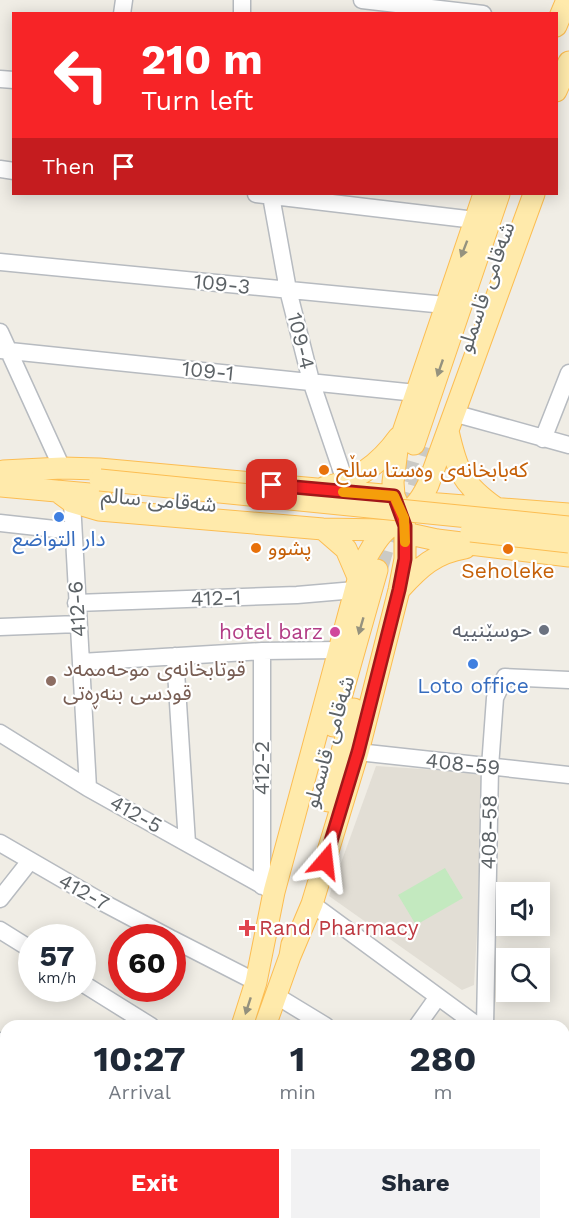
<!DOCTYPE html>
<meta charset="utf-8">
<style>
body{margin:0;font-family:"Work Sans","Noto Sans Arabic",sans-serif;background:#f2f2f3;color:#1f2937;height:100vh;display:flex;flex-direction:column;font-size:22px;white-space:nowrap}
*{box-sizing:border-box;margin:0}
p{font-size:20px;color:#747a83}
.icon{flex:none;width:33px;height:33px;fill:none;stroke:currentColor;stroke-width:2;stroke-linecap:round;stroke-linejoin:round}
.map{position:relative;flex:1;overflow:hidden}
.sheet{position:absolute;left:0px;top:1020px;width:570px;height:210px;display:flex;flex-direction:column;background:#fff;border-radius:18px 18px 0 0;box-shadow:0 3px 15px #0003}
.sheet>*{flex:none}
.banner{position:absolute;left:12px;top:12px;width:546px;height:183px;border-radius:0px;box-shadow:0 3px 15px #0003;background:#f72427;color:#fff;overflow:hidden}
.controls{position:absolute;left:496px;top:882px;display:grid;gap:12px}
.controls a{display:grid;place-items:center;width:54px;height:54px;border-radius:0px;background:#fff;box-shadow:0 3px 15px #0003;font-size:30px}
.speed{position:absolute;left:18px;top:924px;display:flex;gap:12px;font-size:30px;font-weight:700;text-align:center}
.speed>*{display:grid;place-content:center;width:78px;height:78px;border-radius:50%;background:#fff;box-shadow:0 3px 15px #0003;line-height:1}
.speed small{font-size:15px;font-weight:400}
.speed .limit{border:9px solid #d22;background:#fff;color:#111}
.pin{position:absolute;display:grid;place-items:center;width:51px;height:51px;color:#fff;margin:-26px;border-radius:12px;box-shadow:0 3px 9px #0006}
.me{position:absolute;width:66px;margin:-33px;rotate:17deg;stroke-linejoin:round;filter:drop-shadow(0 0 4px #0008)}
.turn{display:flex;align-items:center;gap:21px;height:126px;padding:0 30px;font-size:27px}
.turn .icon{width:78px;height:78px;stroke-width:2.5}
.turn b{display:block;font-size:42px;line-height:51px}
.then{display:flex;align-items:center;height:57px;padding:0 30px;background:#0003;gap:12px;font-size:22px}
.eta{display:flex;justify-content:space-evenly;align-items:center;height:102px;text-align:center}
.eta b{font-size:36px;font-weight:700;line-height:42px}
.action{display:flex;gap:12px;margin-top:auto;padding:12px 30px}
.action a{flex:1;height:69px;border-radius:0px;background:#f72427;color:#fff;font-size:24px;font-weight:700;line-height:69px;text-align:center}
.action a+a{background:#f2f2f3;color:#1f2937}
.map>svg:first-child{display:block}
.education{fill:#e2ded5}
.pitch{fill:#c3e9bf}
.lines{fill:none;stroke-linecap:round;stroke-linejoin:round}
.major-tunnel{stroke:#cbcac5;stroke-width:21;stroke-dasharray:21 10;stroke-linecap:butt}
.minor-casing{stroke:#b7bbc0;stroke-width:19}
.major-casing{stroke:#fcbd52;stroke-width:23}
.minor{stroke:#fff;stroke-width:16}
.major{stroke:#ffeaab;stroke-width:21}
.major-bridge-casing{stroke:#fcbd52;stroke-width:23;stroke-linecap:butt}
.major-bridge{stroke:#ffeaab;stroke-width:21}
.oneway{fill:#95927e}
.route-casing{stroke:#a11719;stroke-width:15}
.route{stroke:#f72427;stroke-width:10}
.slow{stroke:#f59e0b;stroke-width:10}
.food-dot{fill:#e8710a;stroke:#fff;stroke-width:2}
.shop-dot{fill:#3f7fe0;stroke:#fff;stroke-width:2}
.worship-dot{fill:#6b7280;stroke:#fff;stroke-width:2}
.hotel-dot{fill:#d1479c;stroke:#fff;stroke-width:2}
.education-dot{fill:#8d6e63;stroke:#fff;stroke-width:2}
.health-dot{fill:#e0444e;stroke:#fff;stroke-width:2}
.labels{text-anchor:middle;stroke-width:4.5;stroke-linejoin:round;paint-order:stroke}
.street-label{font-size:21px;fill:#5c6266;stroke:#fff}
.food-label{font-size:21px;fill:#c56008;stroke:#fff;text-anchor:start}
.shop-label{font-size:21px;fill:#366cbe;stroke:#fff}
.worship-label{font-size:21px;fill:#5b616d;stroke:#fff;text-anchor:end}
.hotel-label{font-size:21px;fill:#b23c85;stroke:#fff;text-anchor:end}
.education-label{font-size:21px;fill:#785e54;stroke:#fff;text-anchor:start}
.health-label{font-size:21px;fill:#be3a42;stroke:#fff;text-anchor:start}
</style>
<div class="map">
<svg width="569" height="1230" viewBox="0 0 569 1230">
<rect width="100%" height="100%" fill="#f0ede5"/>
<path class="education" d="M376,766l107,7 3,2 -12,210 -12,5 -133,-94z"/>
<path class="pitch" d="M445,868l18,30 -47,27 -18,-30z"/>
<g class="lines">
<path class="major-tunnel" d="M418,487l11,-39
M377,570l37,-126"/>
<defs>
<path id="minor" d="M362,0l121,14
M122,14l2,-14
M242,14v-14
M0,79l14,1
M0,169l14,2
M256,194l219,26
M271,196l17,94 23,91 34,100
M0,262l445,43
M0,332l62,136
M0,350l416,43
M453,413l116,32
M543,439l26,-66
M72,502l16,286
M0,523l73,8
M76,603l221,-8 58,-5
M0,627l78,-3
M262,651v235
M175,656l12,187
M81,662l181,-11 77,-1
M0,733l88,55 186,104
M358,752l211,23
M0,843l102,59 68,36
M0,899l30,-38
M312,904l166,122
M0,930l32,20
M172,939l84,43
M82,983l69,43
M275,995l51,31
M417,1026l20,-28
M485,1026l5,-259 5,-69 10,-21 64,3
M0,1041l6,4
M564,1085l5,4
M0,1101l5,53
M564,1207l5,4
M121,1224l10,6
M365,1224l12,6
M283,1230l3,-6
M450,1230l3,-6
M474,1230v-6"/>
<path id="major" d="M556,26l11,-26
M556,91l13,-29
M448,431c9,40 14,53 48,77
M414,444l85,-250
M3,471l59,-3 37,1 295,27
M0,486l101,9
M325,487c31,-5 56,-25 74,-50
M57,491l15,11 27,8 224,19 63,1
M426,503l143,11
M323,529l23,20 12,28
M405,533l32,7 132,16
M400,589c20,-22 35,-36 65,-41
M333,726l44,-156
M328,801l26,-92
M290,956l22,-52 46,-152 41,-162 6,-31v-26l-1,-15 -10,-22 -1,-14 4,-32 87,-256
M242,1026l14,-44 18,-90 88,-327c7,-12 14,-27 25,-36 19,-16 29,-19 41,-44l106,-291
M265,1026l25,-70 2,-12
M177,1230l2,-6
M206,1230l2,-6"/>
</defs>
<use href="#minor" class="minor-casing"/>
<use href="#major" class="major-casing"/>
<use href="#minor" class="minor"/>
<use href="#major" class="major"/>
<defs>
<path id="major-bridge" d="M100,480l469,47
M471,531l98,11"/>
</defs>
<use href="#major-bridge" class="major-bridge-casing"/>
<use href="#major-bridge" class="major-bridge"/>
</g>
<defs><path id="oneway-solid" d="M-6-.8H1V-3.2L6.5 0L1 3.2V.8H-6Z" transform="scale(1.5)"/></defs>
<g class="oneway">
<use href="#oneway-solid" transform="translate(464 249) rotate(111)"/>
<use href="#oneway-solid" transform="translate(440 368) rotate(109)"/>
<use href="#oneway-solid" transform="translate(361 626) rotate(106)"/>
<use href="#oneway-solid" transform="translate(248 1006) rotate(108)"/>
</g>
<g class="lines">
<defs>
<path id="route" d="M272,485l122,11 11,30v33l-6,31 -41,162 -33,109"/>
</defs>
<use href="#route" class="route-casing"/>
<use href="#route" class="route"/>
<path class="slow" d="M343,492l51,4 10,22 1,24"/>
</g>
<g class="food-dot">
<circle cx="324" cy="470" r="6"/>
<circle cx="256" cy="548" r="6"/>
<circle cx="508" cy="549" r="6"/>
</g>
<g class="shop-dot">
<circle cx="59" cy="517" r="6"/>
<circle cx="473" cy="664" r="6"/>
</g>
<circle class="worship-dot" cx="544" cy="630" r="6"/>
<circle class="hotel-dot" cx="335" cy="632" r="6"/>
<circle class="education-dot" cx="51" cy="681" r="6"/>
<path class="health-dot" d="M244 919h6v6h6v6h-6v6h-6v-6h-6v-6h6z"/>
<g class="labels">
<g class="street-label">
<text transform="translate(222 284) rotate(6)" y="7">109-3</text>
<text transform="translate(486 287) rotate(-71)" y="7">شەقامی قاسملو</text>
<text transform="translate(301 341) rotate(76)" y="7">109-4</text>
<text transform="translate(208 371) rotate(6)" y="7">109-1</text>
<text transform="translate(159 500) rotate(5)" y="7">شەقامی سالم</text>
<text transform="translate(216 598) rotate(-2)" y="7">412-1</text>
<text transform="translate(77 609) rotate(-94)" y="7">412-6</text>
<text transform="translate(329 742) rotate(-74)" y="7">شەقامی قاسملو</text>
<text transform="translate(463 764) rotate(6)" y="7">408-59</text>
<text transform="translate(262 768) rotate(-90)" y="7">412-2</text>
<text transform="translate(136 814) rotate(29)" y="7">412-5</text>
<text transform="translate(489 832) rotate(-89)" y="7">408-58</text>
<text transform="translate(84 892) rotate(29)" y="7">412-7</text>
</g>
<g class="food-label">
<text x="336" y="477">کەبابخانەی وەستا ساڵح</text>
<text x="268" y="555">پشوو</text>
<text x="508" y="578" text-anchor="middle">Seholeke</text>
</g>
<g class="shop-label">
<text x="59" y="546">دار التواضع</text>
<text x="473" y="693">Loto office</text>
</g>
<g class="worship-label">
<text x="532" y="637">حوسێنییە</text>
</g>
<g class="hotel-label">
<text x="323" y="639">hotel barz</text>
</g>
<g class="education-label">
<text x="63" y="676">قوتابخانەی موحەممەد<tspan x="63" dy="24">قودسی بنەڕەتی</tspan></text>
</g>
<g class="health-label">
<text x="259" y="935">Rand Pharmacy</text>
</g>
</g>
</svg>
<div class="controls">
<a><svg class="icon" aria-label="sound" viewBox="0 0 24 24"><path d="M4 9h4l5-4v14l-5-4H4zM17 9q2 3 0 6"/></svg></a>
<a><svg class="icon" aria-label="search" viewBox="0 0 24 24"><circle cx="10" cy="10" r="6"/><path d="M15 15l6 6"/></svg></a>
</div>
<div class="speed"><div>57<small>km/h</small></div><div class="limit">60</div></div>
<div class="pin" style="left:272px;top:485px;background:#d93025"><svg class="icon" aria-label="arrive" viewBox="0 0 24 24"><path d="M6 21V4h12l-3 4 3 4H6"/></svg></div>
<svg class="me" style="left:325px;top:861px" viewBox="-20 -20 40 40"><path d="M0-17L14 15 0 8-14 15z" fill="#f72427" stroke="#fff" stroke-width="4"/></svg>
<div class="banner">
<div class="turn"><svg class="icon" aria-label="left" viewBox="0 0 24 24"><path d="M17 20v-9H6M10 6l-5 5 5 5"/></svg><div><b>210 m</b>Turn left</div></div>
<div class="then">Then<svg class="icon" aria-label="arrive" viewBox="0 0 24 24"><path d="M6 21V4h12l-3 4 3 4H6"/></svg></div>
</div>
<section class="sheet">
<div class="eta">
<div><b>10:27</b><p>Arrival</p></div>
<div><b>1</b><p>min</p></div>
<div><b>280</b><p>m</p></div>
</div>
<div class="action"><a>Exit</a><a>Share</a></div>
</section>
</div>
